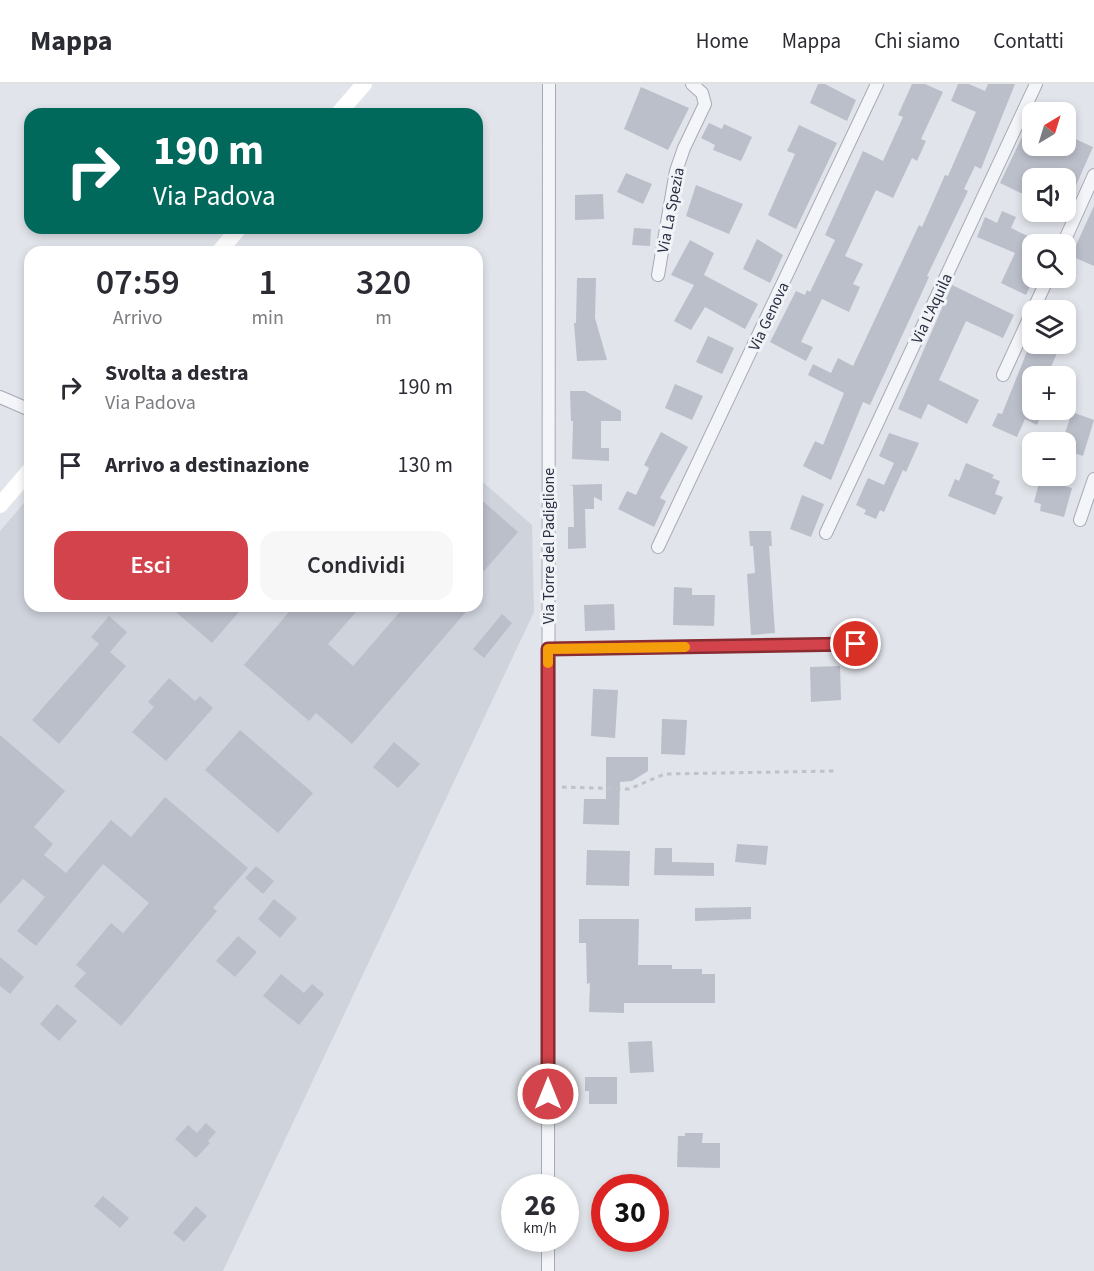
<!DOCTYPE html>
<html lang="it">
<meta charset="utf-8">
<style>
body{margin:0;font-family:"Source Sans 3",sans-serif;background:#f7f7f7;color:#2b2b33;height:100vh;display:flex;flex-direction:column;font-size:22px;white-space:nowrap}
*{box-sizing:border-box;margin:0}
p{font-size:20px;color:#7c7c81}
.icon{flex:none;width:33px;height:33px;fill:none;stroke:currentColor;stroke-width:2;stroke-linecap:round;stroke-linejoin:round}
.map{position:relative;flex:1;overflow:hidden}
.details{position:absolute;left:24px;top:162px;width:459px;height:366px;display:flex;flex-direction:column;background:#fff;border-radius:18px;box-shadow:0 3px 9px #0003}
.details>*{flex:none}
.banner{position:absolute;left:24px;top:24px;width:459px;height:126px;border-radius:18px;box-shadow:0 3px 9px #0003;background:#00695c;color:#fff;overflow:hidden}
.needle{width:39px;rotate:38deg}
.fabs{position:absolute;left:1022px;top:18px;display:grid;gap:12px}
.fabs a{display:grid;place-items:center;width:54px;height:54px;border-radius:12px;background:#fff;box-shadow:0 3px 9px #0003;font-size:30px}
.speed{position:absolute;left:501px;top:1090px;display:flex;gap:12px;font-size:30px;font-weight:700;text-align:center}
.speed>*{display:grid;place-content:center;width:78px;height:78px;border-radius:50%;background:#fff;box-shadow:0 3px 9px #0003;line-height:1}
.speed small{font-size:15px;font-weight:400}
.speed .limit{border:9px solid #d22;background:#fff;color:#111}
.pin{position:absolute;display:grid;place-items:center;width:51px;height:51px;color:#fff;margin:-26px;border:3px solid #fff;border-radius:50%;box-shadow:0 2px 6px #0007}
.me{position:absolute;width:66px;margin:-33px;rotate:0deg;stroke-linejoin:round;filter:drop-shadow(0 0 4px #0008)}
.turn{display:flex;align-items:center;gap:21px;height:126px;padding:0 30px;font-size:27px}
.turn .icon{width:78px;height:78px;stroke-width:2.5}
.turn b{display:block;font-size:42px;line-height:51px}
.eta{display:flex;justify-content:space-evenly;align-items:center;height:102px;text-align:center}
.eta b{font-size:36px;font-weight:600;line-height:42px}
.primary-button{display:flex;gap:12px;margin-top:auto;padding:12px 30px}
.primary-button a{flex:1;height:69px;border-radius:18px;background:#d3434b;color:#fff;font-size:24px;font-weight:600;line-height:69px;text-align:center}
.primary-button a+a{background:#f7f7f7;color:#2b2b33}
ul{padding:0;list-style:none}
li{display:flex;align-items:center;gap:18px;height:78px;padding:0 30px}
li div{flex:1}
li b{display:block;font-size:22px}
li em{font-style:normal}
header{display:flex;align-items:center;gap:36px;box-sizing:border-box;height:84px;padding:0 30px;background:#fff;border-bottom:2px solid #e1e1e2}
header strong{font-size:28px}
nav{display:flex;gap:33px;margin-inline-start:auto;font-size:21px}
.map>svg:first-child{display:block}
.built{fill:#cfd3dc}
.building{fill:#bbbfca}
.lines{fill:none;stroke-linecap:round;stroke-linejoin:round}
.street-casing{stroke:#a6aab5;stroke-width:14}
.path{stroke:#bfc2c9;stroke-width:3;stroke-dasharray:4.5 4.5;stroke-linecap:butt}
.street{stroke:#f4f5f8;stroke-width:12}
.secondary{stroke:#fff;stroke-width:16}
.route-casing{stroke:#892c31;stroke-width:15}
.route{stroke:#d3434b;stroke-width:10}
.slow{stroke:#f59e0b;stroke-width:10}
.labels{text-anchor:middle;stroke-width:6;stroke-linejoin:round;paint-order:stroke}
.street-label{font-size:16px;fill:#293043;stroke:#f1f3f7}
</style>
<header>
<strong>Mappa</strong>
<nav><a>Home</a><a>Mappa</a><a>Chi siamo</a><a>Contatti</a></nav>
</header>
<div class="map">
<svg width="1094" height="1187" viewBox="0 0 1094 1187">
<rect width="100%" height="100%" fill="#e1e4ea"/>
<path class="built" d="M477,393l55,48 2,87 -311,659h-223v-740l30,-35v110h447z"/>
<path class="building" d="M818,0h7l31,16 -9,21 -37,-18z
M912,0h13l18,8 -22,47 5,2 -9,20 -5,-3 -19,40 -17,-8 -31,66 18,8 -10,20 7,3 -11,25 -27,-13 -21,43 12,5 -7,14 -36,-19 26,-51 9,4 2,-5 3,2 25,-52 -10,-5 38,-84 20,10 20,-44 -5,-2z
M958,0h11l16,7 3,-7h27l-34,85 -6,-3 -11,23 4,2 -41,85 2,1 -10,22 -49,106 -7,-3 -32,78 -28,-14 12,-25 8,4 21,-52 -36,-18 5,-11 18,9 7,-15 15,8 66,-141 3,2 23,-52 3,1 28,-64 -25,-11z
M641,3l48,21 -21,42 -44,-21z
M1032,32v30h35l4,-9 22,10 -28,63v-32h-33l-7,17 -25,-12z
M709,39l13,6 2,-5 28,13 -11,24 -28,-11 2,-5 -14,-7z
M799,41l38,18 -41,86 -28,-14 27,-61 -8,-3z
M626,89l26,11 -9,20 -26,-12z
M696,101l47,19 -14,30 -43,-18z
M603,110l1,25 -29,1v-25z
M1094,122v60l-23,-10z
M1002,127l14,6 -5,11 21,10v44l-6,13 -25,-12 14,-30 -38,-16 8,-20 12,6z
M634,144l17,1 -1,17 -18,-1z
M757,155l26,16 -13,28 -27,-14z
M690,156l24,13 -10,22 54,29 -13,25 -40,-22 -14,23 -17,-9 20,-36 -23,-10z
M577,194h19l-1,40 12,42 -30,1 -3,-38h2z
M952,201l62,30 -11,23 -37,-17 -27,59 40,20 -12,24 -39,-20 -7,15 -23,-10z
M708,252l26,12 -12,26 -26,-12z
M1030,260h31l-14,32h-15v34l10,4 -5,11 -12,-6 -8,18 -25,-11 6,-13 4,1z
M675,300l28,12 -11,24 -27,-12z
M570,307h15l36,20v10h-20v27h8v13l-37,-2 1,-38h-2z
M1072,328l22,8 -11,36 -18,-6v-8h-3z
M661,348l27,15 -28,51 6,3 -12,26 -36,-18 9,-18 9,4 13,-27 -5,-3z
M889,349l30,10 -13,29 -3,-2 -19,42 -4,-2 -4,9 -12,-5 2,-4 -10,-5 12,-27 16,7 10,-22 -15,-7z
M966,379l28,12 -2,3 8,3 -5,13 8,3 -8,18 -47,-19 7,-17 4,2z
M1040,395l32,9 -8,29 -24,-6 1,-7 -7,-2z
M602,400v17l-8,-4v12h-9l1,39 -18,1v-22h6l-1,-41 -4,-1z
M802,411l22,9 -13,33 -21,-8z
M477,412l41,36 -34,39 -7,-5z
M749,447h22l1,15h-3l6,87 -24,2 -4,-61 8,-1 -2,-27h-3z
M674,503l18,1v7h23l-1,31 -41,-1z
M614,520l1,26 -30,1 -1,-26z
M169,522h75l-32,37z
M294,522h67l-33,38 25,22 52,-60h66l-119,138 -36,-31 -7,8 -65,-56z
M502,530l10,9 -28,35 -11,-9z
M109,532l18,16 -17,20 16,14 -67,78 -27,-24 67,-76 -8,-7z
M840,582l1,34 -30,2 -1,-35z
M169,594l26,23 5,-5 13,12 -47,53 -34,-29 22,-25 -6,-5z
M593,605l25,1 -3,48 -24,-2z
M662,635l25,1 -2,35 -24,-1z
M240,646l73,63 -35,40 -73,-63z
M0,651l65,56 -31,36 19,17 -9,11 22,18 45,-53 20,17 34,-40 83,71 -35,40 4,3 -96,115 -47,-40 12,-13 -10,-8 35,-42 12,10 26,-30 -46,-39 -67,82 -19,-15 28,-34 -22,-18 -23,25z
M394,658l26,22 -22,24 -25,-21z
M606,673h42v14l-16,10 -12,1 -1,43 -36,-1 1,-25h22z
M737,760l31,2 -2,19 -31,-3z
M655,764h17v14l42,1v13l-60,-1z
M587,766l43,1 -1,35 -43,-1z
M256,782l18,15 -11,13 -18,-16z
M274,815l23,19 -17,20 -22,-19z
M751,823v12l-56,2v-13z
M579,835h60l-1,46h34v4h30v5h13v29h-91v10l-35,-1 1,-29 -3,1 -1,-41h-7z
M238,852l19,16 -22,25 -19,-16z
M0,873l24,20 -14,17 -10,-8z
M281,890l23,19 8,-9 12,10 -25,31 -36,-29z
M57,920l20,17 -18,20 -19,-17z
M652,957l2,31 -24,1 -2,-31z
M585,993h32v27h-28v-13h-4z
M206,1039l10,9 -8,9 2,2 -14,15 -21,-19 13,-14 9,8z
M685,1049h18l-1,10h18v25l-43,-1 1,-31h7z
M103,1112l26,22 -9,10 -26,-22z
M196,1122l11,10 -23,26 -11,-9z"/>
<g class="lines">
<defs>
<path id="street" d="M1063,160l31,-69
M658,191l18,-104 8,-23 21,-44 -3,-11 -10,-9
M1033,226l15,-32
M1003,291l29,-63
M0,313l30,13
M1080,436l14,-41
M826,449l210,-449
M658,463l219,-463
M548,565l308,-5
M548,1104l1,-1104
M548,1187v-32"/>
</defs>
<use href="#street" class="street-casing"/>
<path class="path" d="M562,703l67,2 36,-15 169,-3"/>
<use href="#street" class="street"/>
<path class="secondary" d="M338,30l26,-30
M219,168l20,-24
M0,421l30,-35"/>
</g>
<g class="lines">
<defs>
<path id="route" d="M548,1010v-445l308,-5"/>
</defs>
<use href="#route" class="route-casing"/>
<use href="#route" class="route"/>
<path class="slow" d="M548,579v-14l137,-2"/>
</g>
<g class="labels">
<g class="street-label">
<text transform="translate(670 126) rotate(-79)" y="6">Via La Spezia</text>
<text transform="translate(931 224) rotate(-65)" y="6">Via L'Aquila</text>
<text transform="translate(768 232) rotate(-65)" y="6">Via Genova</text>
<text transform="translate(548 462) rotate(-90)" y="6">Via Torre del Padiglione</text>
</g>
</g>
</svg>
<div class="fabs">
<a><svg class="needle" viewBox="-14 -14 28 28"><path d="M0-13l5 13h-10z" fill="#e53935"/><path d="M0 13l5-13h-10z" fill="#7c7c81"/></svg></a>
<a><svg class="icon" aria-label="sound" viewBox="0 0 24 24"><path d="M4 9h4l5-4v14l-5-4H4zM17 9q2 3 0 6"/></svg></a>
<a><svg class="icon" aria-label="search" viewBox="0 0 24 24"><circle cx="10" cy="10" r="6"/><path d="M15 15l6 6"/></svg></a>
<a><svg class="icon" aria-label="layers" viewBox="0 0 24 24"><path d="M12 4l9 5-9 5-9-5zM3 14l9 5 9-5"/></svg></a>
<a>+</a>
<a>−</a>
</div>
<div class="speed"><div>26<small>km/h</small></div><div class="limit">30</div></div>
<div class="pin" style="left:856px;top:560px;background:#d93025"><svg class="icon" aria-label="arrive" viewBox="0 0 24 24"><path d="M6 21V4h12l-3 4 3 4H6"/></svg></div>
<svg class="me" style="left:548px;top:1010px" viewBox="-20 -20 40 40"><circle r="17" fill="#d3434b" stroke="#fff" stroke-width="3"/><path d="M0-11L8 9 0 5-8 9z" fill="#fff"/></svg>
<div class="banner">
<div class="turn"><svg class="icon" aria-label="right" viewBox="0 0 24 24"><path d="M7 20v-9h11M14 6l5 5-5 5"/></svg><div><b>190 m</b>Via Padova</div></div>
</div>
<section class="details">
<div class="eta">
<div><b>07:59</b><p>Arrivo</p></div>
<div><b>1</b><p>min</p></div>
<div><b>320</b><p>m</p></div>
</div>
<ul>
<li><svg class="icon" aria-label="right" viewBox="0 0 24 24"><path d="M7 20v-9h11M14 6l5 5-5 5"/></svg><div><b>Svolta a destra</b><p>Via Padova</p></div><em>190 m</em></li>
<li><svg class="icon" aria-label="arrive" viewBox="0 0 24 24"><path d="M6 21V4h12l-3 4 3 4H6"/></svg><div><b>Arrivo a destinazione</b></div><em>130 m</em></li>
</ul>
<div class="primary-button"><a>Esci</a><a>Condividi</a></div>
</section>
</div>
